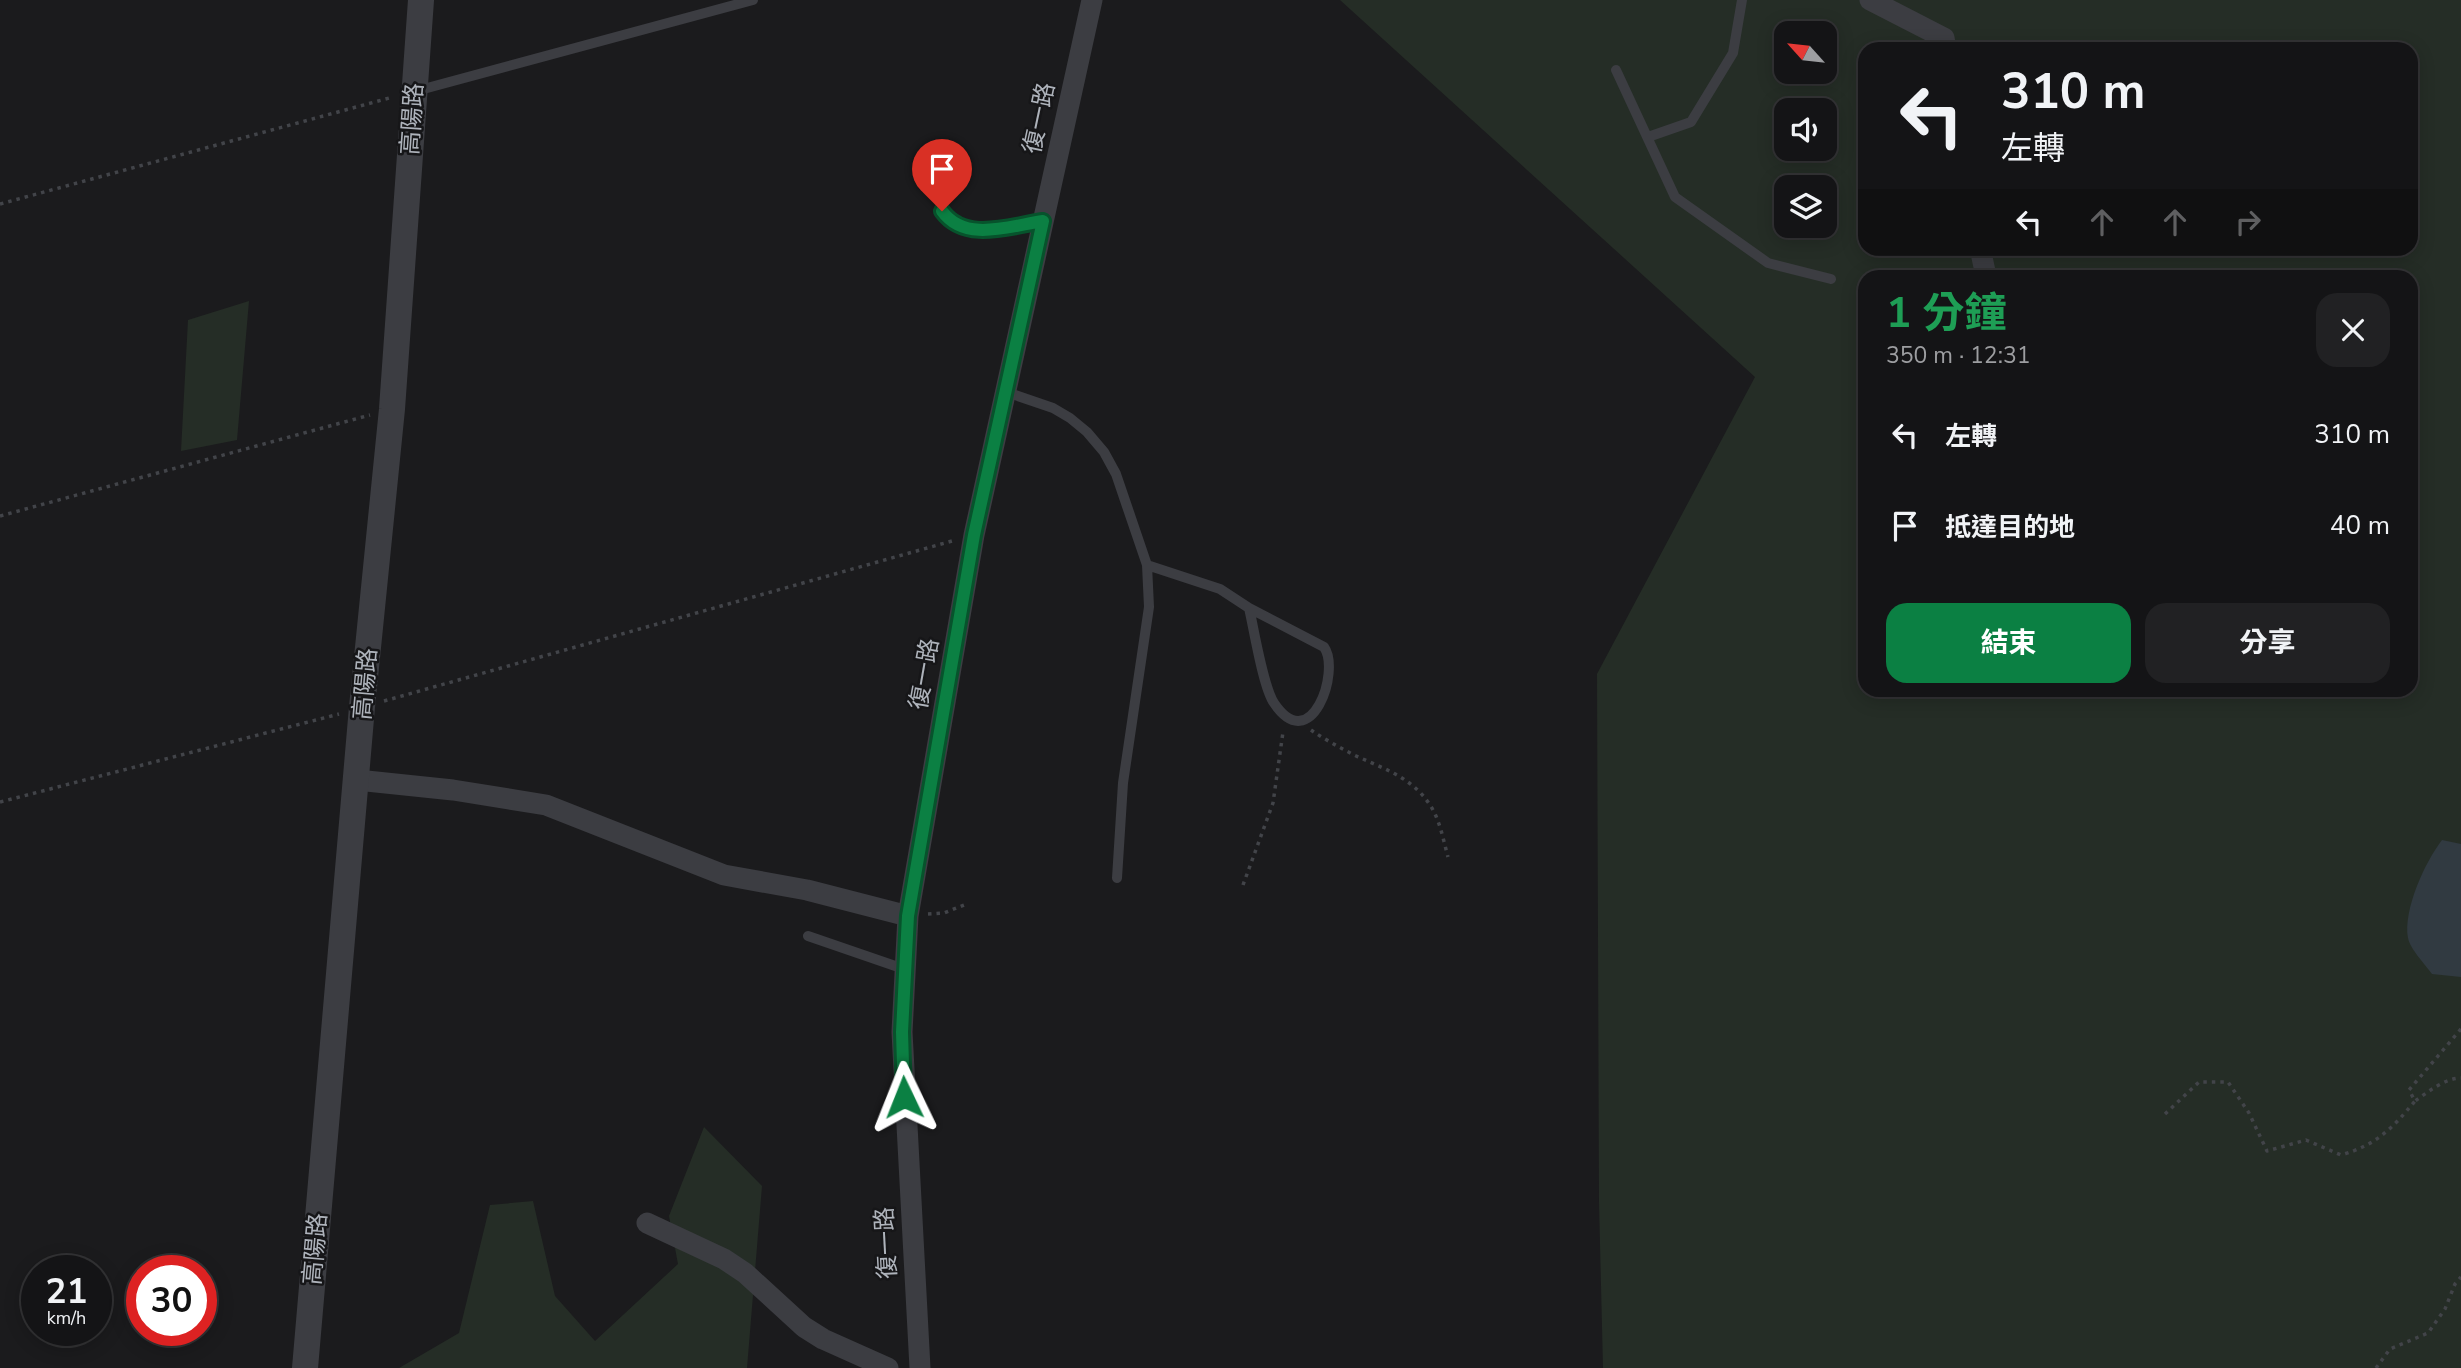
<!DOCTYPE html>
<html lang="zh-TW">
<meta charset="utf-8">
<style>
body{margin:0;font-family:"Nunito Sans","Noto Sans TC",sans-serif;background:#212123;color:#f1f3f6;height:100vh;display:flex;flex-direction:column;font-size:26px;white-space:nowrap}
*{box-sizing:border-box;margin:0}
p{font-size:23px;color:#9d9ea1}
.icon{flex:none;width:38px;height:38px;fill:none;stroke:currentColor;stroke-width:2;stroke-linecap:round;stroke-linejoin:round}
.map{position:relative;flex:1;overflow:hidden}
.side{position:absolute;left:1858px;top:270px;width:560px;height:427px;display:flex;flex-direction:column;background:#141416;border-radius:21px;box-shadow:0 4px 18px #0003,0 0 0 2px #333335}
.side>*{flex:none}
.hud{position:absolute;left:1858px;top:42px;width:560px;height:214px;border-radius:21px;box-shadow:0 4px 18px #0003,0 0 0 2px #333335;background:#141416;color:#f1f3f6;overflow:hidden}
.needle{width:46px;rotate:297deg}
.tools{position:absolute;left:1774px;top:21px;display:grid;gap:14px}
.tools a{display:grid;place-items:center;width:63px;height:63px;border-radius:14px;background:#141416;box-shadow:0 4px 18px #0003,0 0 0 2px #333335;font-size:35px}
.speed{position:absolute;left:21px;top:1255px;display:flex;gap:14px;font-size:35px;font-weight:700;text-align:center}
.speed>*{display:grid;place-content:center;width:91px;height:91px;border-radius:50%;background:#141416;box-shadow:0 4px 18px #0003,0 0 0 2px #333335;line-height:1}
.speed small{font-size:18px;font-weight:400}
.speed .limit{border:10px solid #d22;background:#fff;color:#111}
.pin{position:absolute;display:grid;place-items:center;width:60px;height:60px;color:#fff;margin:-72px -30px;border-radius:50% 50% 50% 0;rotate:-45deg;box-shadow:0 0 7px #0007}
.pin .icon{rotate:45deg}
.me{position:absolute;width:77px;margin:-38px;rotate:358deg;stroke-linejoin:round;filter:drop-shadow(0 0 5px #0008)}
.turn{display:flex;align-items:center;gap:24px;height:147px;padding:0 28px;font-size:32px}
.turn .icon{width:91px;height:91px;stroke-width:2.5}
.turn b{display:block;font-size:49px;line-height:60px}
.lanes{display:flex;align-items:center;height:66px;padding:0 28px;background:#0003;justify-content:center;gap:35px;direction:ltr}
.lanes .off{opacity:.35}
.round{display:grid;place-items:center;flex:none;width:74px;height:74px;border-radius:21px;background:#212123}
.overview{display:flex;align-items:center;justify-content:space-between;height:119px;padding:0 28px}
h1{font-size:42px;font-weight:700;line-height:52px;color:#1e9e55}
.button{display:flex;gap:14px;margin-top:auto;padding:14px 28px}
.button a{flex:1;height:80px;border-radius:21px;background:#0b8043;color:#fff;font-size:28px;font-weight:700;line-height:80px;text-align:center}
.button a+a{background:#212123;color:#f1f3f6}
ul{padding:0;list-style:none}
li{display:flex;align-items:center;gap:21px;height:91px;padding:0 28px}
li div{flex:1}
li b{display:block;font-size:26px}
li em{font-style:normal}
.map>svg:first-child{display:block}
.green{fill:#252d26;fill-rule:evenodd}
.water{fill:#313a41}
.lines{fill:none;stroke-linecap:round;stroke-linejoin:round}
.path{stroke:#424449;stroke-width:3.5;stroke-dasharray:3.5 5;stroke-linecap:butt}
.service{stroke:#3c3d42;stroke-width:10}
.minor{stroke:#3c3d42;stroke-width:21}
.tertiary{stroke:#3c3d42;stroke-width:26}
.route-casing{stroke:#07532c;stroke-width:18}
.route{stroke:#0b8043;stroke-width:12}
.labels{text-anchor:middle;stroke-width:5;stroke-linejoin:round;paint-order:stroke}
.street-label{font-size:24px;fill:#aeb3bb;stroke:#161618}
</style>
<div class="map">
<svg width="2461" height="1368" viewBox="0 0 2461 1368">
<rect width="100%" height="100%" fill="#1b1b1d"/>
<path class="green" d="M1340,0h1121v1368h-858l-4,-166 -2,-528 158,-297zM1787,33h38v39h-38zM1866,49h546v199h-546zM1787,110h38v39h-38zM1787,187h38v39h-38zM1866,276h546v414h-546z
M249,301l-12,139 -56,11 7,-131z
M704,1127l58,59 -15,182h-348l60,-35 31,-128 43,-4 22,95 40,45 83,-77 -9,-48z"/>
<path class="water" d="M2442,840l19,4v133l-29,-3c-7,-10 -22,-25 -24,-36 -5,-28 17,-76 34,-98z"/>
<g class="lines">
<path class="path" d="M0,204l393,-107
M0,516l370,-101
M384,701l568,-160
M1311,730c13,9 28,17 43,25 28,13 58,22 76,50 10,15 13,34 18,52
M0,802l339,-88
M1243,885l30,-82 10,-71
M928,914l16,-1 20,-8
M2461,1029l-52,61 6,11c13,-9 30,-23 46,-23
M2165,1114l34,-32h29l21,31 18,38 39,-11 35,15c35,-10 51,-26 74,-54
M2376,1368l14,-19 38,-16 17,-24 10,-25 6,-7"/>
<path class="service" d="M1616,70l59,127 93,66 63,16
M416,91l337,-91
M1648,137l43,-15 42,-69 9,-53
M942,211c23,32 68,15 101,10
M1006,392l47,16 17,10 17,14 17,20 12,22 31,91 2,42 -26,176 -6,95
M1147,565l73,24 29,19c5,21 14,79 25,95 37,55 67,-32 50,-56l-75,-39
M808,936l96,33"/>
<path class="minor" d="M1870,0l74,38 2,11
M1980,248l6,28
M357,780l96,10 93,15 178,70 83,15 101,26
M647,1223l77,36 21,14 59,54 19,12 65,29
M920,1368l-18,-336 6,-116 66,-381 118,-535"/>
<path class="tertiary" d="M305,1368l57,-661 30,-298 29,-409"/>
</g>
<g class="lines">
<defs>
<path id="route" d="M904,1097l-2,-65 6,-116 66,-381 69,-314c-33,5 -78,22 -101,-10"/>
</defs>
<use href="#route" class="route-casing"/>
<use href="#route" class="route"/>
</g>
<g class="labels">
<g class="street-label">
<text transform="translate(1039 118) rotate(-78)" y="8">復一路</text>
<text transform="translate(412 119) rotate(-86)" y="8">高陽路</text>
<text transform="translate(924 674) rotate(-80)" y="8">復一路</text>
<text transform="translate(365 684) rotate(-85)" y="8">高陽路</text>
<text transform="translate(886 1243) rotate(-93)" y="8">復一路</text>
<text transform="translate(315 1249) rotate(-85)" y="8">高陽路</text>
</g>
</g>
</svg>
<div class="tools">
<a><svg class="needle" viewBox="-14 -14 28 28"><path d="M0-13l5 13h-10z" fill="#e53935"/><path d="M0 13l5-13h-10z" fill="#9d9ea1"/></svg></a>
<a><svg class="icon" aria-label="sound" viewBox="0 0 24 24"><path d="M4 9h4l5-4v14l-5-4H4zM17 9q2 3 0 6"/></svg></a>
<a><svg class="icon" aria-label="layers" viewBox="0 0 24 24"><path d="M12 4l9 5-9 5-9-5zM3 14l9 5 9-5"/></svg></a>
</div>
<div class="speed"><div>21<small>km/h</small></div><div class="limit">30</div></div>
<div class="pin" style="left:942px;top:211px;background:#d93025"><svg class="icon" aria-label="arrive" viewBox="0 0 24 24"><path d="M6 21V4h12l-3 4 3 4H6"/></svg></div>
<svg class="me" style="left:904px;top:1097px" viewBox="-20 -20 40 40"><path d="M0-17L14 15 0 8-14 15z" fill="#0b8043" stroke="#fff" stroke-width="4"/></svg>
<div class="hud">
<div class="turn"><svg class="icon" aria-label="left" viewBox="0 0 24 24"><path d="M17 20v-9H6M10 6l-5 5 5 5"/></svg><div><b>310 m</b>左轉</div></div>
<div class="lanes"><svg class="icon" aria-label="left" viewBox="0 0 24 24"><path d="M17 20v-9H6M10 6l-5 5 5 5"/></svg><svg class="icon off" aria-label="ahead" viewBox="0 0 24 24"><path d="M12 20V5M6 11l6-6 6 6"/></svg><svg class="icon off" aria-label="ahead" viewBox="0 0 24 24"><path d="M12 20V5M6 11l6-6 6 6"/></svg><svg class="icon off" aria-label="right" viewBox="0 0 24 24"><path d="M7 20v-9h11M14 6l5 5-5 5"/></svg></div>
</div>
<section class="side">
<div class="overview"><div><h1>1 分鐘</h1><p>350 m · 12:31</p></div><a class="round"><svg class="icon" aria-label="close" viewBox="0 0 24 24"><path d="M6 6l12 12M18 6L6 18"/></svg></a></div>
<ul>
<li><svg class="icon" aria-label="left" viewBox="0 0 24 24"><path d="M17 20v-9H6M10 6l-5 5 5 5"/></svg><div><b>左轉</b></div><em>310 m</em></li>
<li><svg class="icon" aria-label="arrive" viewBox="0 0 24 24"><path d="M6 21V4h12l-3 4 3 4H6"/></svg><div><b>抵達目的地</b></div><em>40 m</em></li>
</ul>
<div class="button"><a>結束</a><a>分享</a></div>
</section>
</div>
